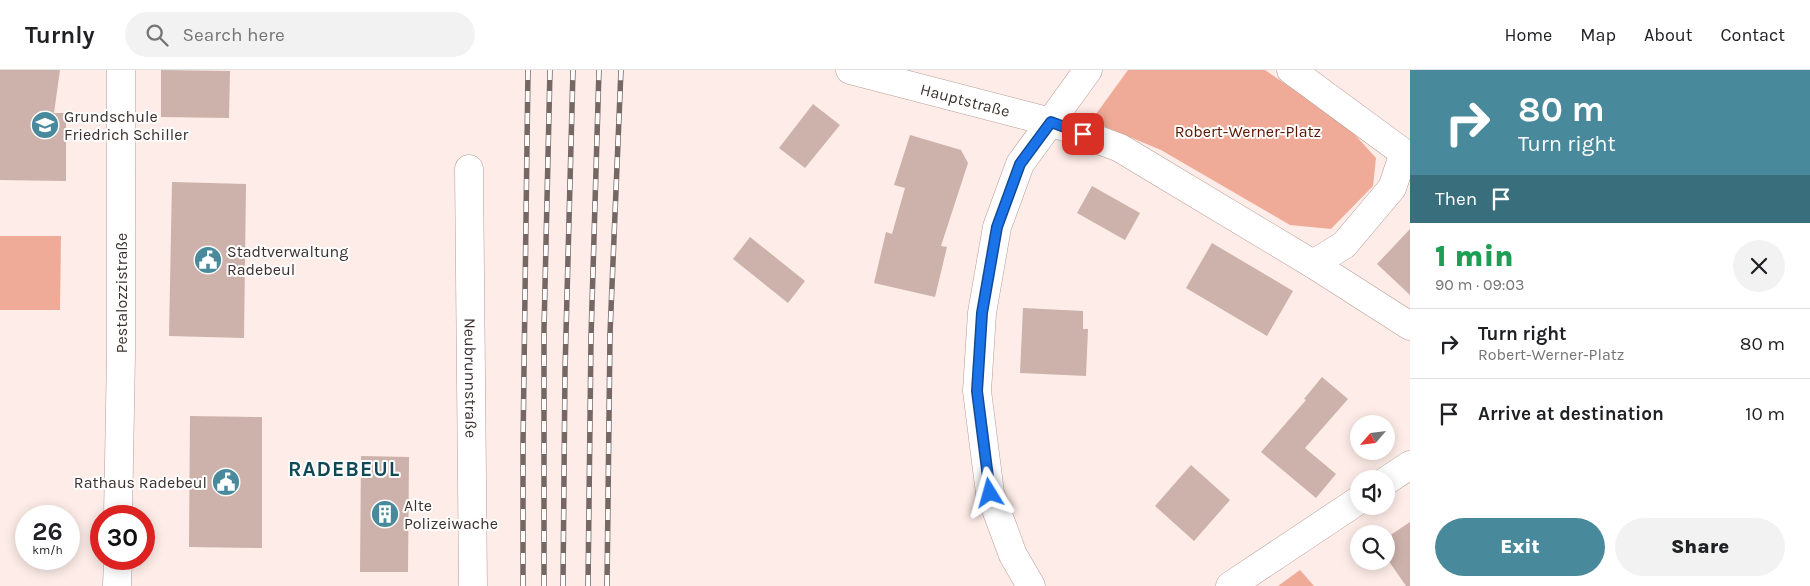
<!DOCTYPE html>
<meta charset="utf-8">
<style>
body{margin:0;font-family:Karla,sans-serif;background:#f2f2f2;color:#202124;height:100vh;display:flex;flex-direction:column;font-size:19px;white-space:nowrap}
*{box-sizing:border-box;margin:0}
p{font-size:16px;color:#757577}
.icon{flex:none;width:28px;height:28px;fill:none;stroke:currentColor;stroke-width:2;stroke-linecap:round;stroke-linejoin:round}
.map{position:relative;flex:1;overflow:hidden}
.details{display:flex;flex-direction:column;background:#fff;width:400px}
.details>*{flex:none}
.banner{background:#488a9c;color:#fff;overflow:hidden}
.needle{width:32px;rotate:242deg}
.tools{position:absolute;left:1350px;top:345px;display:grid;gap:10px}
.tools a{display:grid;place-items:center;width:45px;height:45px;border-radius:50%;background:#fff;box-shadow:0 2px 12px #0003;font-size:25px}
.speed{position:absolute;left:15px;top:435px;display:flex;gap:10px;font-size:25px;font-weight:700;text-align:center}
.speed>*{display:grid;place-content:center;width:65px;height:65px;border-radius:50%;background:#fff;box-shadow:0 2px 12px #0003;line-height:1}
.speed small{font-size:12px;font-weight:400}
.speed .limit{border:8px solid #d22;background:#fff;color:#111}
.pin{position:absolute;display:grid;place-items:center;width:42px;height:42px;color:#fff;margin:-21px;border-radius:10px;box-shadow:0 2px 8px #0006}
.me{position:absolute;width:55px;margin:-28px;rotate:352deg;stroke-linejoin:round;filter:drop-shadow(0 0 4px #0008)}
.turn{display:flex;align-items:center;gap:18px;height:105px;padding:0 25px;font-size:22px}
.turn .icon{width:65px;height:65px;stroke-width:2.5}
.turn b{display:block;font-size:35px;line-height:42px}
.then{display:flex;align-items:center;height:48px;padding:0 25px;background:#0003;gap:10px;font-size:19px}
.round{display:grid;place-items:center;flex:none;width:52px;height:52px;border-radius:26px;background:#f2f2f2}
.head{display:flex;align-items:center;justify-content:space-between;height:85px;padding:0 25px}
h1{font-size:30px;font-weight:800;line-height:38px;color:#1e9e55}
.action{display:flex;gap:10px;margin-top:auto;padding:10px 25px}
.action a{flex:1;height:58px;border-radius:30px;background:#488a9c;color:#fff;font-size:20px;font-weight:800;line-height:58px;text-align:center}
.action a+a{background:#f2f2f2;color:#202124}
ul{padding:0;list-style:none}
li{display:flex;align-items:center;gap:15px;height:70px;padding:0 25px;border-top:1px solid #e0e0e0}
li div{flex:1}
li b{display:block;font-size:19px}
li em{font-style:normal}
header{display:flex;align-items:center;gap:30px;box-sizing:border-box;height:70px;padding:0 25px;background:#fff;border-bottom:1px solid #e0e0e0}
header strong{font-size:24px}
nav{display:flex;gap:28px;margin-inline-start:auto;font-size:18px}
.search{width:350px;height:45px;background:#f2f2f2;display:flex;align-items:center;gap:12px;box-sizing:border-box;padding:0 18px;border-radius:28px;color:#757577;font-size:19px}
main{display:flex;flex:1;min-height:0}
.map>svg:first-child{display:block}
.green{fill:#efab97}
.building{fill:#ccb2aa}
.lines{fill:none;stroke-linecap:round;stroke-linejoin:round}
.minor-casing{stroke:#b69c95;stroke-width:29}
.minor{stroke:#fff;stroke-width:28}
.rail-casing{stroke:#746764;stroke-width:5.5}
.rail{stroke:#fdfdfd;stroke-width:4;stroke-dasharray:11;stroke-linecap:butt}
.route-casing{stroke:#114b97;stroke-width:12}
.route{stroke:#1a73e8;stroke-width:9}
.labels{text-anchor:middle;stroke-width:4;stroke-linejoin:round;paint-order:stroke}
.street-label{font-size:16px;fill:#3c312e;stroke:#fdfdfd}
.poi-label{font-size:16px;fill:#3c312e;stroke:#fdfdfd;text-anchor:start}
.park-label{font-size:16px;fill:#5a1600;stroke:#fdfdfd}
.district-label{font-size:21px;font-weight:bold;letter-spacing:1px;fill:#104956;stroke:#fdfdfd}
</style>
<header>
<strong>Turnly</strong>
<div class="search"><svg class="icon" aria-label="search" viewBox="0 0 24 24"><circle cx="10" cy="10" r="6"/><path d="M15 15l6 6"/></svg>Search here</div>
<nav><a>Home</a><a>Map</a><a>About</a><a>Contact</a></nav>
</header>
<main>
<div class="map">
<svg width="1410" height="516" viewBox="0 0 1410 516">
<rect width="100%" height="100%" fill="#fdece7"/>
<path class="green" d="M1128,0h137l82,56 29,32 -3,28 -42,43 -41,-4 -129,-75 -70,-29z
M0,166h61l-1,74h-60z
M1300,500l14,16h-36z"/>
<path class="building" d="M0,0h60l-6,43h12v68l-66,-1z
M161,0l69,1 -1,47 -68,-1z
M813,34l27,21 -35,43 -26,-20z
M910,65l51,15 7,13 -27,83 6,1 -12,50 -61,-14 12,-51 6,2 13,-46 -11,-3z
M172,112l74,2 -2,154 -75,-2z
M1092,116l48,27 -15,27 -48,-27z
M1410,159v66l-33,-31z
M750,167l55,44 -17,22 -55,-44z
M1212,173l81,48 -26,45 -81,-48z
M1023,238l60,3v18h5l-2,47 -66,-3z
M1322,307l26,22 -43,49 31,26 -20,24 -55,-46 45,-52 -2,-1z
M190,346l72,1v131l-73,-1z
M361,386l48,1 -1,115h-48z
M1191,395l39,35 -36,41 -39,-35z
M1410,452v64h-4l-20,-29v-19z"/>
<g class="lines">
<defs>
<g id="minor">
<path id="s1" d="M850,0l201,52 69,26 193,116 97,62"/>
<path d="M1291,0l113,83 6,6"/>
<path id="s2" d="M469,99l4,417"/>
<path d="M1313,194l31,-19 48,-57 12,-35"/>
<path d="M1386,411l24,-16"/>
<path d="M118,446l3,-162v-284"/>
<path d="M117,516l1,-27"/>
<path d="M1031,516l-18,-31 -23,-62 -13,-102 5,-78 15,-86 23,-63 68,-94"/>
<path d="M1230,516l129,-86"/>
</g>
</defs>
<use href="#minor" class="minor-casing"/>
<use href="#minor" class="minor"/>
<defs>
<path id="rail" d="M523,516v-140l5,-376
M544,516v-256l6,-260
M563,516l2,-215 8,-301
M588,516l3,-248 8,-268
M607,516l3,-252 11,-264"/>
</defs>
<use href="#rail" class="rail-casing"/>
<use href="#rail" class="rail"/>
</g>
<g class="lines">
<defs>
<path id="route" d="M990,423l-13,-102 5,-78 15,-86 23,-63 31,-42 32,12"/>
</defs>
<use href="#route" class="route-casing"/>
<use href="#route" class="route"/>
</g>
<defs>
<symbol id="school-disc" viewBox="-11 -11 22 22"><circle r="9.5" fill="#488a9c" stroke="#fdfdfd"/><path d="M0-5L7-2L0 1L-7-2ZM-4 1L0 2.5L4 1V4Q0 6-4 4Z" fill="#fff"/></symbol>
<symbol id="civic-disc" viewBox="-11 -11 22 22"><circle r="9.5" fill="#488a9c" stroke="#fdfdfd"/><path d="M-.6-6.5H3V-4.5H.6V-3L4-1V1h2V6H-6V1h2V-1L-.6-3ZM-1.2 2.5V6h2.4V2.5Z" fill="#fff"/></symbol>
<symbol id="building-disc" viewBox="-11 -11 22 22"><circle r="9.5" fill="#488a9c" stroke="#fdfdfd"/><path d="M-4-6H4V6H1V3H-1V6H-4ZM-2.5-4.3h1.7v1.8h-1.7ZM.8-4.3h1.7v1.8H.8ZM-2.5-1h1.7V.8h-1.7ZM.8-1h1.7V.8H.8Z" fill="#fff"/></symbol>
</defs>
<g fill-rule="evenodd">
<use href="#school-disc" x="29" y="39" width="32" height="32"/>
<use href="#civic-disc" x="192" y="174" width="32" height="32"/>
<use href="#civic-disc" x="210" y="396" width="32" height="32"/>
<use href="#building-disc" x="369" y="428" width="32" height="32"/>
</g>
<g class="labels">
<g class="street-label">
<text dy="6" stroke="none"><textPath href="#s1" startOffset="119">Hauptstraße</textPath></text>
<text transform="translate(121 223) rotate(-90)" y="6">Pestalozzistraße</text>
<text dy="6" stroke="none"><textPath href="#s2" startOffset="209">Neubrunnstraße</textPath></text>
</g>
<g class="poi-label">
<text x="64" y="52">Grundschule<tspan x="64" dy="18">Friedrich Schiller</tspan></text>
<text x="227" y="187">Stadtverwaltung<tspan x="227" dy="18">Radebeul</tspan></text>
<text x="207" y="418" text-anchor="end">Rathaus Radebeul</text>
<text x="404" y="441">Alte<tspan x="404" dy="18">Polizeiwache</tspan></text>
</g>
<g class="park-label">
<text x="1248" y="67">Robert-Werner-Platz</text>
</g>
<g class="district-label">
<text x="344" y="406">RADEBEUL</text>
</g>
</g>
</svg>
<div class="tools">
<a><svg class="needle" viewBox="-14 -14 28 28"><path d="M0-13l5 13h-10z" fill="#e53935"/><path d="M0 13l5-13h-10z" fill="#757577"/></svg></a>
<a><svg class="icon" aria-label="sound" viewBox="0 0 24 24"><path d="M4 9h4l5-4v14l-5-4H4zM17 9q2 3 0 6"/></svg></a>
<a><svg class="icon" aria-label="search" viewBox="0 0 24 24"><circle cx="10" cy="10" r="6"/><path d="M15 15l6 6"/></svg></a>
</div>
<div class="speed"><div>26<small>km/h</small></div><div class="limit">30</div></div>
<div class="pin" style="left:1083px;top:64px;background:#d93025"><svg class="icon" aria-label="arrive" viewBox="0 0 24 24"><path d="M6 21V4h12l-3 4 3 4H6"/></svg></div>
<svg class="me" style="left:990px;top:423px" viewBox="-20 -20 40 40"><path d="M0-17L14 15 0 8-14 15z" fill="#1a73e8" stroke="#fff" stroke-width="4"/></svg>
</div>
<section class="details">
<div class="banner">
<div class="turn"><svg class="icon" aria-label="right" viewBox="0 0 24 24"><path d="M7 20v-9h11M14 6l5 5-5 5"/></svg><div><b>80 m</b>Turn right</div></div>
<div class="then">Then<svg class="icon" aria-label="arrive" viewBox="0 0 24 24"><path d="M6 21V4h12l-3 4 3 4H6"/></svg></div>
</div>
<div class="head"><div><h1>1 min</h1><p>90 m · 09:03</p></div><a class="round"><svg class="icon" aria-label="close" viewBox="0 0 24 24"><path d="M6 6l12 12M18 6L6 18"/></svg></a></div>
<ul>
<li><svg class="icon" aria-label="right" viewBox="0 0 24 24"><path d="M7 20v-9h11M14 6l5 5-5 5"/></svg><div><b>Turn right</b><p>Robert-Werner-Platz</p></div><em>80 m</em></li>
<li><svg class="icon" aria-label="arrive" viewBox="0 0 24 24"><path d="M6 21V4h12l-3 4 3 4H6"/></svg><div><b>Arrive at destination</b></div><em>10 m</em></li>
</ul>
<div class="action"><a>Exit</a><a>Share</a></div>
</section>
</main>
